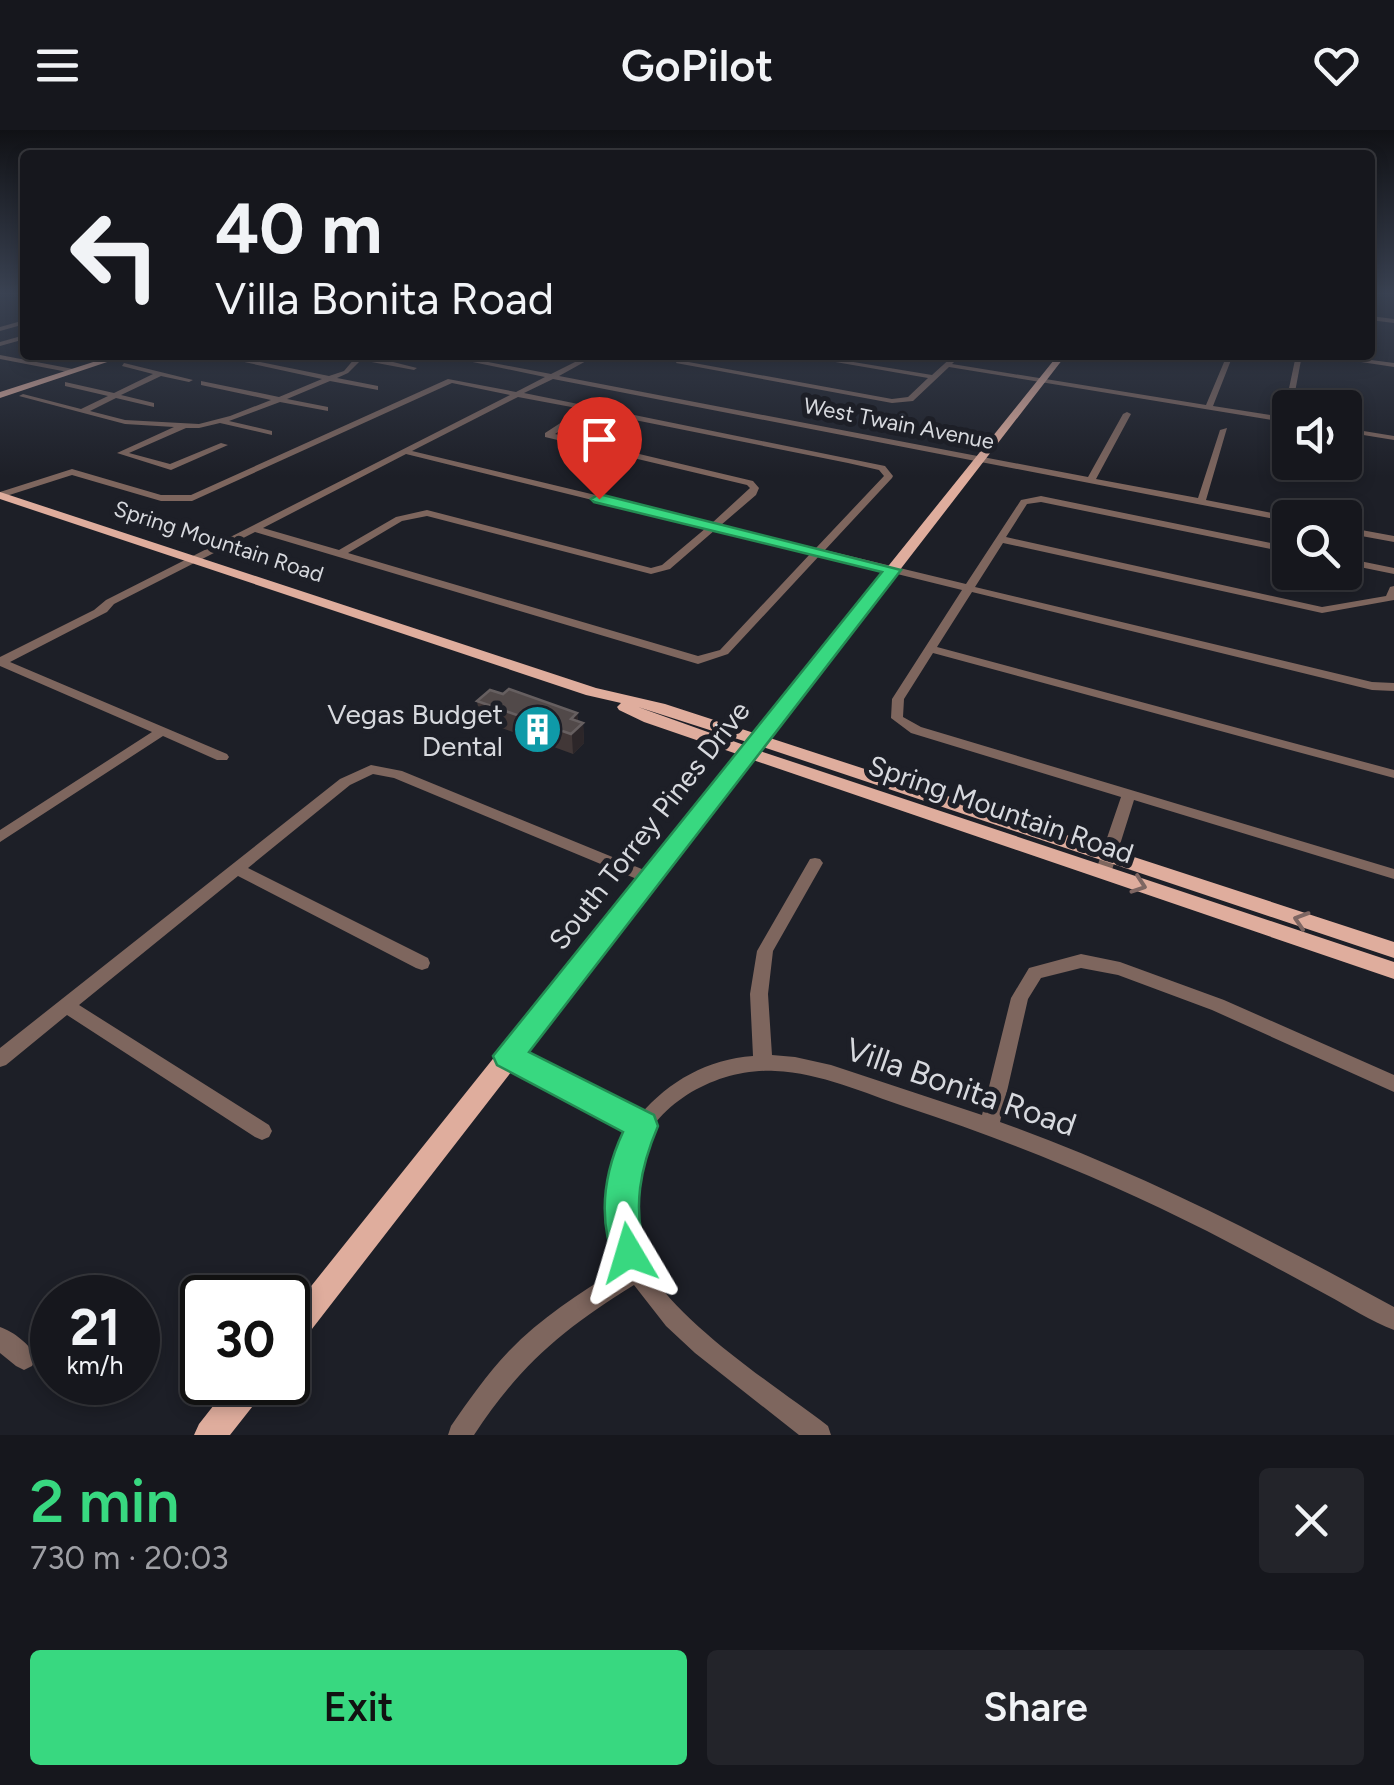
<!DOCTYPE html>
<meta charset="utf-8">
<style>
body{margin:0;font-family:Figtree,sans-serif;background:#23242a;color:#f1f3f6;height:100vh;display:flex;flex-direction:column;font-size:38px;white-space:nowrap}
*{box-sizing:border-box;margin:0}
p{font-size:32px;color:#9e9fa4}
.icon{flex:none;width:55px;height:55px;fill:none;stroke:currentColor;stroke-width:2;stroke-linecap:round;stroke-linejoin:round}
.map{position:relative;height:1305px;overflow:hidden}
.drawer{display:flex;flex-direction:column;background:#16171d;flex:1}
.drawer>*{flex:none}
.top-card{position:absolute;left:20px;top:20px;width:1355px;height:210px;border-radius:10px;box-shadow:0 5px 15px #0003,0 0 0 2px #35363b;background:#16171d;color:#f1f3f6;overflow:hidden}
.controls{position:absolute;left:1272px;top:260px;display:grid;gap:20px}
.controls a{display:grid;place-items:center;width:90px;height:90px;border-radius:10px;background:#16171d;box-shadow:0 5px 15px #0003,0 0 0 2px #35363b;font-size:50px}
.speed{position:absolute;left:30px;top:1145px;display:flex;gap:20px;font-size:50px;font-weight:700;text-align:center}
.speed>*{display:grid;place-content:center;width:130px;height:130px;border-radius:50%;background:#16171d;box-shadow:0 5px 15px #0003,0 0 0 2px #35363b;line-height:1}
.speed small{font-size:25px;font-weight:400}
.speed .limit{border:5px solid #111;border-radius:15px;background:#fff;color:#111}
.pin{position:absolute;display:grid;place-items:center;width:85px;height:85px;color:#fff;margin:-102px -42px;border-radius:50% 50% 50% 0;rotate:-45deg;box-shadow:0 0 10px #0007}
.pin .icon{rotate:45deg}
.me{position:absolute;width:110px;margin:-55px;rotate:353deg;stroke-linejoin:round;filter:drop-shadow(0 0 8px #0008)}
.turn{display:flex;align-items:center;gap:35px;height:210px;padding:0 30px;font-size:45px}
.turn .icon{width:130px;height:130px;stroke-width:2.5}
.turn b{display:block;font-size:70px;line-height:85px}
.round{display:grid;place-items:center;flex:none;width:105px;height:105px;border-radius:10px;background:#23242a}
.head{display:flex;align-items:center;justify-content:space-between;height:170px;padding:0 30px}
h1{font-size:60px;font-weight:600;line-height:75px;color:#38d880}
.action{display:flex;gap:20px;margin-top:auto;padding:20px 30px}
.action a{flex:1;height:115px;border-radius:10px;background:#38d880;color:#111;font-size:40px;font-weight:600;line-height:115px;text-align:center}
.action a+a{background:#23242a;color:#f1f3f6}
header{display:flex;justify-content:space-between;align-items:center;height:130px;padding:0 30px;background:#16171d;font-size:45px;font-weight:600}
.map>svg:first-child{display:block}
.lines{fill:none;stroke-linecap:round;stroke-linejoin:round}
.minor{fill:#7e665e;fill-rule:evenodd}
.major{fill:#dfad9d;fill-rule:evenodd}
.wall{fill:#413737}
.shaded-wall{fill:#2c2629}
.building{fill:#514949;stroke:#665f60;stroke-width:2.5}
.oneway{stroke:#7e6662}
.route{fill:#38d880;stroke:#248c53;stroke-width:2.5}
.labels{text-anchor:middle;stroke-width:10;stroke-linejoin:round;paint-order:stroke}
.far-street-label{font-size:22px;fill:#d7d9de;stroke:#1d1f27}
.poi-label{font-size:28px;fill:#d7d9de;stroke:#1d1f27;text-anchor:end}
.street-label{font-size:28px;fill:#d7d9de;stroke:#1d1f27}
.near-street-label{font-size:32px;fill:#d7d9de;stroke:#1d1f27}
</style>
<header><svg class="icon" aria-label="menu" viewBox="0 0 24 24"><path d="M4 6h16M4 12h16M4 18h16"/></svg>GoPilot<svg class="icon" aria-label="heart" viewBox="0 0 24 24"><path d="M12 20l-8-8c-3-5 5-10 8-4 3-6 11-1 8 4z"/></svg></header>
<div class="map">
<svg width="1394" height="1305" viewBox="0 0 1394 1305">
<rect width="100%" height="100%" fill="#1d1f27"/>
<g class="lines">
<path class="minor" d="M1370,186l24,3v4l-24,-3z
M25,190v4l-25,7v-4z
M25,205v4l-25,7v-4z
M0,225l73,14 3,2 -3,2 -73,-14z
M212,225h13l104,21 15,-5 11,-13 -4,-3h14l52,13 -3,2 -53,-10 -13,13 -11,5 41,8v4l-48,-9 -43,18 41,8v4l-48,-9 -51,19 43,10v4l-52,-12 -21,5h-13l-57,25 41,11 51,-21 7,2 -57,25 -54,-17 57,-26 -49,-3 -106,-28 4,-2 58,15 27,-13 -43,-10v-4l49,11 39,-19 -31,-8 2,-3 69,17 -4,2 -28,-6 -40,19 33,8v4l-38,-9 -26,13 35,9 74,4 31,-8 41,-16 -70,-15v-4l78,16 43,-18z
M439,225h13l99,19 38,-19h8l-38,21 529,101 35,-63 4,-2 4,2 -35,65 102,19 22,-68 7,-2 -21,72 87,17 -3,1v4l-737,-143 -29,14 64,13 3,-1 4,2 290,59 8,10 -1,2 -67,72 141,34 55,-84 20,-4 249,51v6l-249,-51 -14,2 -21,33 316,70 64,-11 4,-9 4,-1v14l-72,13 -319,-70 -28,44 397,95 22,1v8l-22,-1 -400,-98 -35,55 457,123v8l-461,-125 -29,46 -1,18 18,10 473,142v10l-260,-79 -23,73 -3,4h-10l-3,-4 26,-76 -210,-64 -20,-15 1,-19 70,-109 -142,-35 -92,99 -30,10 -443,-132 -141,72 -7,8 -97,50 217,92 2,3 -2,3h-10l-54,-24 -163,106v-12l152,-98 -152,-66v-9l94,-47 12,-10 404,-205 -58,-12 -260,118h-31l-89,-26 -72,23v-6l72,-23 89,26h30l257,-116 68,13 29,-15zM518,267l64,12 -37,24v4l202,48 3,3 -38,35 -300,-72zM590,281l258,52 31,7 5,6 -68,72 -95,-23 35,-30 3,-7 -6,-7 -198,-47zM406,324l300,74 -44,37 -11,3 -224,-58 -31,7 -57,33 -76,-22zM427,386l224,58 19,-5 45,-39 96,23 -91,97 -22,6 -350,-103 54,-32z
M680,225h7l-4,6 209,38 16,-2 20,-19 -133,-23h16l121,20 22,-20h7l-9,9 254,41 21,-50h6l-20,51 70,11 13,-62h6l-10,53h-2v15l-341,-56 -36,34 -21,2 -216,-40z
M1315,225h18l61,8v4z
M1345,298l49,8v4l-49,-8z
M1345,397l49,9v6l-49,-9z
M1345,428l49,10v6l-49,-10z
M371,635l31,6 252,103 3,4 -3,4h-10l-250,-104 -21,-4 -23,11 -102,83 180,90 2,5 -2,5 -6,2 -6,-2 -178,-92 -159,129 190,120 3,6 -3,6 -7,3 -7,-3 -188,-122 -61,50 -6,2v-19l340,-269z
M815,728l5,1 3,4 -50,88 -5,43 4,61 23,2 36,8 151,50 29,-117 18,-30 52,-14 39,8 104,38 170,75v17l-182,-82 -94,-35 -37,-7 -40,10 -13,21 -28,123c137,49 266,115 394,185v23c-23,-9 -45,-23 -67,-35 -40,-22 -80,-43 -120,-64 -97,-49 -197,-90 -301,-124 -42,-14 -85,-34 -131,-36 -55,-3 -120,30 -138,86 -3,10 -3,20 -4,30 -2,23 -3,45 7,67 27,63 133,130 188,172l3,9h-32l-104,-82 -29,-27 -32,-41c-70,43 -115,81 -160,150h-26l3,-9c18,-26 36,-52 58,-75 33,-34 73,-60 114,-84 -18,-45 -17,-95 7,-137l-128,-68 -3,-6 3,-6 6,-2 6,2 126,65c29,-34 68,-56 113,-59l-3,-62 7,-43 53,-92z
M0,1197c14,5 30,17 36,31l-4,8 -8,4 -8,-4 -16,-13z"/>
<path class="major" d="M115,225h13l-128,43v-6z
M1058,225h8l-296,383 624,204v16l-631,-211 -3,4 634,211v17l-641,-219 -455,587 -10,4v-36l449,-561 -93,-32 -25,-12 -2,-3 4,-4 -35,-8 -586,-196v-7l596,196 69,16 89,29zM638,577l109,35 -3,3z
M232,1252h35l-4,11 -33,42h-36l5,-11z"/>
</g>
<path class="wall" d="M503,564l74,19 1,9 5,1 1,20 -11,11 -93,-34 -3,-19z"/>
<path class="shaded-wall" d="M577,583l1,14 5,-4 1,20 -11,11 -2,-35z"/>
<path class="building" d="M509,559l68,24 -6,6 12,4 -12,11 -94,-33 13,-11 13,4z"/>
<defs><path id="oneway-chevron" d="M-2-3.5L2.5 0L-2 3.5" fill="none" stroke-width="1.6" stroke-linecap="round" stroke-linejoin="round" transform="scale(2.5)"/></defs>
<g class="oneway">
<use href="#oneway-chevron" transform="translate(1139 755) rotate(19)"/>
<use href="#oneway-chevron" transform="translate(1301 790) rotate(-162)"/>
</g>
<linearGradient id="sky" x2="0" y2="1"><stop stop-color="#101115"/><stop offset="0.47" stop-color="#3a4252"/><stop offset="1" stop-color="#3a4252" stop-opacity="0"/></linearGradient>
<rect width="1394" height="347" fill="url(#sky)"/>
<path class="route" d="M599,364l302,76 -372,482 125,63 4,11c-17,40 -27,83 -11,127l-6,12 -12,6 -13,-6c-18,-44 -13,-90 7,-133l-126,-67 -4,-9 389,-484 -288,-70 -3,-3z"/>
<defs>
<symbol id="building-disc" viewBox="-11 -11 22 22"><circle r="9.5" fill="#0f9aa8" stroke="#1d1f27"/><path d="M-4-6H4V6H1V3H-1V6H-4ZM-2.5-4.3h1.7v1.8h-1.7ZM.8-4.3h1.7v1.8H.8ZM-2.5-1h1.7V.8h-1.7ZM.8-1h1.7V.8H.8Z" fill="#fff"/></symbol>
</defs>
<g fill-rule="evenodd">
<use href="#building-disc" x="510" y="572" width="55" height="55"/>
</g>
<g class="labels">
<g class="far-street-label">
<text transform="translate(899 293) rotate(11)" y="8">West Twain Avenue</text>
<text transform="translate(219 411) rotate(18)" y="8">Spring Mountain Road</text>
</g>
<g class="poi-label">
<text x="503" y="594">Vegas Budget<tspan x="503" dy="32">Dental</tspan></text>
</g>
<g class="street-label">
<text transform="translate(1001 679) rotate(19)" y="10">Spring Mountain Road</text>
<text transform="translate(649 695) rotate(-52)" y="10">South Torrey Pines Drive</text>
</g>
<g class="near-street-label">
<text transform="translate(961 957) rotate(19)" y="11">Villa Bonita Road</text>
</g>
</g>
</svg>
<div class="controls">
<a><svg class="icon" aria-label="sound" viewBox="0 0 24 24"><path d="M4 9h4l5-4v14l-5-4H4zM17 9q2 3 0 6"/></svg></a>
<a><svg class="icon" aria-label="search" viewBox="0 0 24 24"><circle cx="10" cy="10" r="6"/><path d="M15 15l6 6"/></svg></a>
</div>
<div class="speed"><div>21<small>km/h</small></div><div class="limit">30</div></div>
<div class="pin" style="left:599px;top:369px;background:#d93025"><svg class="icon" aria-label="arrive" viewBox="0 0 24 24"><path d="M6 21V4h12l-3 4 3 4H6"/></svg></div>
<svg class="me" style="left:629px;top:1123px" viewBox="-20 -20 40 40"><path d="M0-17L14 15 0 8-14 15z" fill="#38d880" stroke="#fff" stroke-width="4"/></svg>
<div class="top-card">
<div class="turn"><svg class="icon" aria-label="left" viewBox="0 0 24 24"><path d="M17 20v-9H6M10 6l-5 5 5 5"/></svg><div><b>40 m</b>Villa Bonita Road</div></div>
</div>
</div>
<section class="drawer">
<div class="head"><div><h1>2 min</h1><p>730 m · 20:03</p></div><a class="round"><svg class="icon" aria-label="close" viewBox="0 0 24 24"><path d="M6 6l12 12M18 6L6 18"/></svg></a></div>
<div class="action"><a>Exit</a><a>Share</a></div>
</section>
